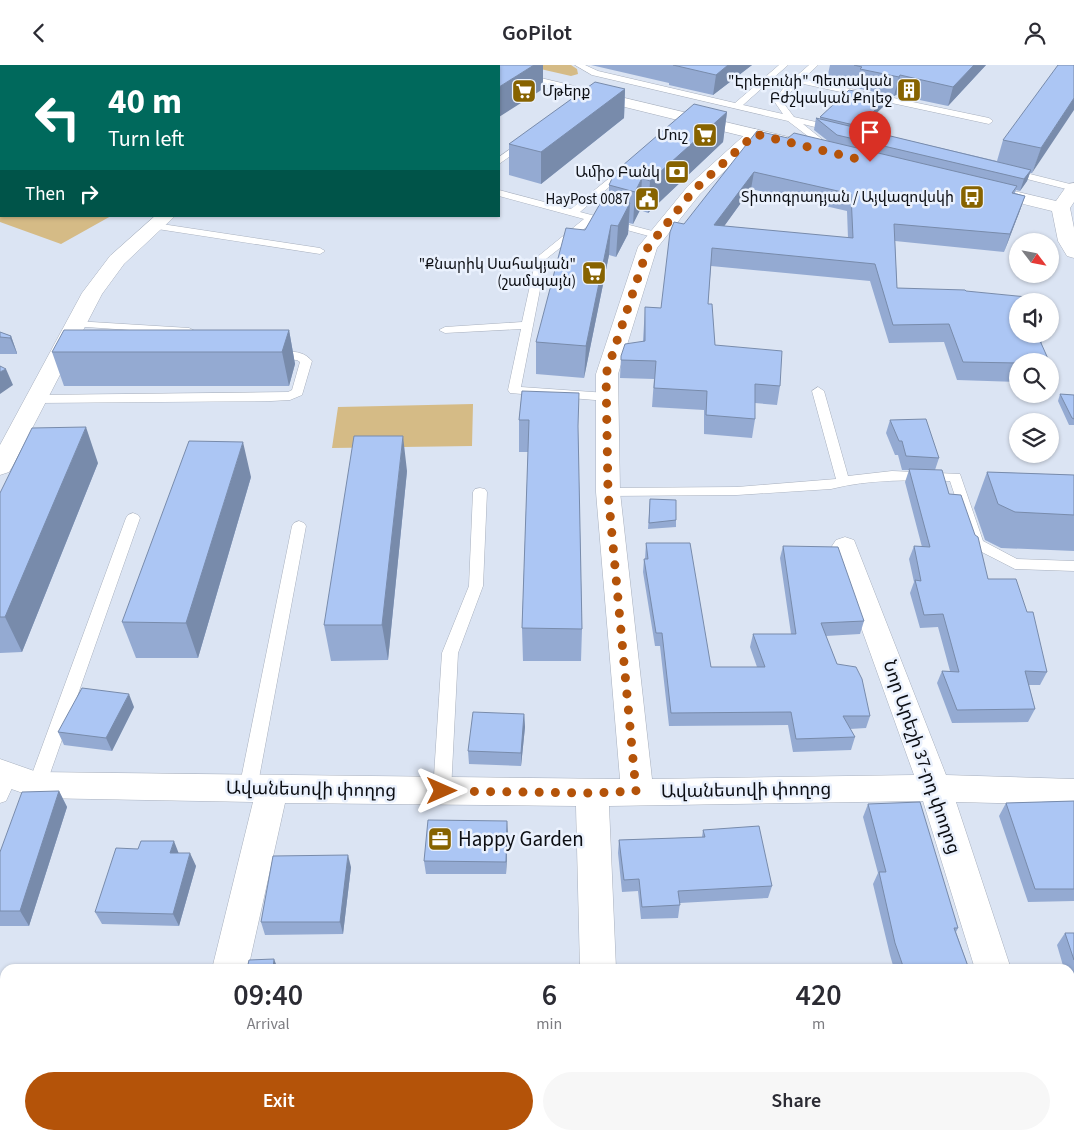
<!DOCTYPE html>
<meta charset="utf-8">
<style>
body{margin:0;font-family:"Source Sans 3","Noto Sans Armenian",sans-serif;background:#f7f7f7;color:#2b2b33;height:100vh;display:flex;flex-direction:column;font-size:19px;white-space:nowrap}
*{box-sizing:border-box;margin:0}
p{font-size:16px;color:#7c7c81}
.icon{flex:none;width:28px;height:28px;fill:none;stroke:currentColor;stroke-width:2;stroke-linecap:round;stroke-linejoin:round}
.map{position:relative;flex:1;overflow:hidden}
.side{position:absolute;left:0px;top:899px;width:1075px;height:176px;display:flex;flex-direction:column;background:#fff;border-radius:15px 15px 0 0;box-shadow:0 1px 4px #0004}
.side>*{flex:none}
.hud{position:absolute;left:0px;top:0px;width:500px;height:152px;box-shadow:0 1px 4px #0004;background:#00695c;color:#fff;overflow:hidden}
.needle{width:32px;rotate:122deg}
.buttons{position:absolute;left:1009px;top:168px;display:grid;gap:10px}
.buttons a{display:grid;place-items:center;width:50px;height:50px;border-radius:50%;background:#fff;box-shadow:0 1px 4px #0004;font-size:25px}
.pin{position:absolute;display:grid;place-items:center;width:42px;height:42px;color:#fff;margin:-51px -21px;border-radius:50% 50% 50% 0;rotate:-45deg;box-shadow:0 0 5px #0007}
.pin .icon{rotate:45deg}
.me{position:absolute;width:55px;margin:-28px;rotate:90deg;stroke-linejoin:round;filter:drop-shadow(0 0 4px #0008)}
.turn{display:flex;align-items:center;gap:18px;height:105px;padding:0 25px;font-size:22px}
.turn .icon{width:65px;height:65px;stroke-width:2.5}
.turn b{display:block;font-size:35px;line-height:42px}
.then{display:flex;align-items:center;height:48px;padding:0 25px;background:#0003;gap:10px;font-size:19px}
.eta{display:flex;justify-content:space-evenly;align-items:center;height:85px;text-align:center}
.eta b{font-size:30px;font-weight:600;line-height:35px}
.cta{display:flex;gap:10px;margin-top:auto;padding:10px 25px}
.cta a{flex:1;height:58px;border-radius:30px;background:#b45309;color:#fff;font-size:20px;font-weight:600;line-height:58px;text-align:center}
.cta a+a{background:#f7f7f7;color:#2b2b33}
header{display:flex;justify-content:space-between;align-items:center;height:65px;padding:0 25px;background:#fff;font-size:22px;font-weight:600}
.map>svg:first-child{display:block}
.green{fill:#d5bb86}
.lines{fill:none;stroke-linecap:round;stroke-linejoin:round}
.lane-casing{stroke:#a8b0be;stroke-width:1}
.street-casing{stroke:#a8b0be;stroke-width:1}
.secondary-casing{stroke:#a8b0be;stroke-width:1}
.path{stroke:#717680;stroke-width:2;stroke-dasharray:3 1;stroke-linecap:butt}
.lane{fill:#fff;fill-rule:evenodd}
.street{fill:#fff;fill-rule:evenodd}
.secondary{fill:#fff;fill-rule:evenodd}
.wall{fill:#94aad2;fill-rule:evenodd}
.shaded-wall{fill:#788bab}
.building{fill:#acc6f4;stroke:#788bab;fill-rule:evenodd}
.route{stroke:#b45309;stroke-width:9;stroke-dasharray:0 16.2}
.labels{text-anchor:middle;stroke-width:5;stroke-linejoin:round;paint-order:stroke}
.far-poi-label{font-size:15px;fill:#0c0e13;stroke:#eaf1fd;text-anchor:end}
.street-label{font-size:18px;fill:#0c0e13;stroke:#eaf1fd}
.near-poi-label{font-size:21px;fill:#0c0e13;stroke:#eaf1fd;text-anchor:start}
</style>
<header><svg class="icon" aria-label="back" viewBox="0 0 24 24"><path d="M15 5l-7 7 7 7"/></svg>GoPilot<svg class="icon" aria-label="person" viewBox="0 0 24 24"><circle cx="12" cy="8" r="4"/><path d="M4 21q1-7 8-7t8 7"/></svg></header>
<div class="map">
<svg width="1074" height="1074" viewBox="0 0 1074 1074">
<rect width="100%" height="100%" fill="#dbe4f3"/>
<path class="green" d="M523,0h48l6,4 1,5 -7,2z
M0,144l1,7h110l-50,28 -61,-22z
M473,339l-1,42 -140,2 6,-41z"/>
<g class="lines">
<defs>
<path id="lane" d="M575,0h10l13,6 137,32 44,-38h9l-45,40 40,9 -9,-13 1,-2 10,-13 24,-21h9l-15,14 186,39 4,3 -4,3 -190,-41 -17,18 12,16 44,10v4l-3,1 -32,-8 30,24 2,2 -5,3 -42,-32 -196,-46z
M526,73l5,3 -2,2 -30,21v-7z
M627,99l3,1v4l-50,43 80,21 1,2 -5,3 -62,-17 -48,38 -25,128 86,6 6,4 -6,4 -97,-8 -2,-3 13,-61 -76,4 -6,-3 6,-3 77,-5 14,-64 48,-39 -85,-23v-6l72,19z
M1010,104l64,16v6l-67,-17v-4z
M155,158l165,25 5,3 -5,3 -169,-26 -1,-2z
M75,256l114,7 6,3 -6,3 -118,-8 -2,-2z
M275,287c14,0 27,-3 37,9l-10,34 -12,5 -19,1 -235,2 -6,-4 6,-4 252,-3 4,-2 8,-28 -3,-2 -26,-1 -2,-3 2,-3z
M818,322l6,4 24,85 44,-5 68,3 23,67 34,18 57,2v10l-59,-2 -43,-22 -22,-66c-41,-1 -80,-2 -119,8l-94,6 -129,1 -5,-1 -2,-3 2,-3 5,-1 129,-1 99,-8 -24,-88z
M480,423l5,1 2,3 -4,94 -25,67 -7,138 -3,5 -6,2 -6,-2 -3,-5 9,-138 27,-67 4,-94 2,-3z
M133,448l5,2 2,3 -94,267 -3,5 -6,2 -6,-2 -3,-5 98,-267 2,-3z
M299,456l5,2 2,3 -49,263 -3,5 -6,2 -6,-2 -3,-5 53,-263 2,-3z
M9,703l6,2 3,5 -12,26 -6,2v-27l3,-6z"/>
<path id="street" d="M755,64l6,2 2,3 -2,3 -61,57 -43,54 -39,126 2,118 32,287 262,-4 -82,-229 4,-6 9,-3 9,3 92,235 128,4v26l-118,-3 55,167h-36l-52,-168 -314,5 7,163h-36l-4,-163 -291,-3 -37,166h-36l41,-167 -216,-4 -37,-13v-26l37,13 583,7 -24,-287v-118l42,-127 50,-61 61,-55z
M155,151h20l-51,48 -22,30 -90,173 -3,5 -9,3v-30l82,-152 28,-37z
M169,1070h40l-1,4h-40z
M584,1070h40v4h-40z
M1025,1070h40l1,4h-40z"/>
<path id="secondary" d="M464,0h19v1h-19z
M499,3l298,71 2,4 -2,4 -6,1 -292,-72z
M1074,118v19l-4,6 4,20v30l-7,-2 -9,-15 -6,-30 -69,-17 -3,-4 3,-4 6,-1 67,16 12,-17z"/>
</defs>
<use href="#lane" class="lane-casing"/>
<use href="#street" class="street-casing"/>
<use href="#secondary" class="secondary-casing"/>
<path class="path" d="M430,0l5,1"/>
<use href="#lane" class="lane"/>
<use href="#street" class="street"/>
<use href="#secondary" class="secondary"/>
</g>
<path class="wall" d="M0,0h205l-3,1h-201v94h-1z
M380,0h33l-2,1h-26z
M591,0h161l-39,30 -44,-10v-2z
M830,0h156l-38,41 -52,-11 -2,1 -38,-8v-3l-29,-6z
M1074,0l-42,108h-2l-3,8 -7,10 -4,-1 -1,3 10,3 -6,17 -15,39 -109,-11 2,47 69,3 52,43h27l-4,10 -23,17v21l-61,-2 -13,-38 -55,1 -19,-62 -159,-15 -3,38 7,41 65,41 -3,19 -22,-2v16l-3,19 -48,-4v-24l-52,-3 2,-28 -34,-1 1,-22 22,-15 2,-34 16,1 23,-84 104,-86 40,3 -14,-11 2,-12 4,1v-2l66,-13 -26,25 137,32 6,-21zM751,124l96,22 1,27 -124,-12z
M625,24l-1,29 -83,66 -32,-9v-31z
M727,47l-4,30 -75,71 -8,-3 -7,14 -4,-1 -1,11 -12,23 -7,-2 -25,123 -48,-4v-32l49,-112 24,-34v-11z
M289,265l6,34 -6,22h-225l-12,-34z
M0,267l11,4 6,17v1h-17z
M522,326l56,40 4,198 -1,32h-58l-1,-33 6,-176h-9v-32z
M1060,329l14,1v30h-5l-11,-24z
M890,355l49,38 -4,12 14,24 39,85 59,93 -7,13h-11l6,24 -7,13 -76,1 -15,-40 5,-12h8l-12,-44 -18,1 -10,-35 4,-11 -5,-23 5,-13 8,1 -17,-65 4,-12h-7l-4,-15h-3l-9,-22z
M98,398l-76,189 -22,1v-160z
M407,406l-19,189 -57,1 -7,-36z
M987,407l87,3v76l-73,-3 -16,-8 -11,-32z
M251,412l-53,181h-62l-14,-36z
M650,434l26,21v7l-28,2z
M646,478l65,124h46l-7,-20 3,-13h38l-11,-76 3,-12 81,75 -4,13 -34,2 11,28 33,52 -4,12 -16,1 5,8 -4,13 -58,2 -5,-27 -119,1 -9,-80h-5l-12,-74 1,-13h1z
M134,642l-22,44 -48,-6 -6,-13z
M524,649l1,13 -4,39 -52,-2 -1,-13z
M59,726l8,16 -38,119h-29v-74z
M1074,736v100l-46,1 -29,-86 7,-13z
M868,739l90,124 -2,4 13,37h-75l-4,-14 -17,-71 5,-11 -15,-56z
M703,765l69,56 -4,12 -88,5 -2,15 -37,1 -3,-28 -16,1 -4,-39 1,-13 83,-3z
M508,769l-2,40h-80l-2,-13z
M179,788l17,13 -17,60 -77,-2 -7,-12z
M351,802l-8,67 -78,1 -4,-13z
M1065,868h9v66l-4,-12v-18h-6l-7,-24z
M32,1070h92l-48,2z
M664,1070h145v4h-145z
M851,1070h138l1,4h-138z"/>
<path class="shaded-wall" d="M159,0h46l-3,1h-42z
M403,0h10l-2,1h-8z
M534,0h9v24l-44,28v-30z
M728,0h24l-39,30 3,-20z
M974,0h12l-38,41 5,-19z
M900,10l-4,20 -2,1 5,-19z
M625,24l-1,29 -83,66v-32z
M888,33l-2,6 -29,27 1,-5z
M1074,33v12l-42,63 9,-25z
M727,47l-4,30 -75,71 2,-32z
M1031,105l-4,11 -7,10 4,-12z
M754,107l-3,17 -39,54 2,-18z
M642,113l-2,32 -7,14 2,-32z
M1025,131l-6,17 -15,39 6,-18z
M630,138l-2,31 -12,23 2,-31z
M611,160l-2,30 -25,123 2,-32z
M289,265l6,34 -6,22 -7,-34z
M11,271l6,17v1l-7,-16z
M6,304l7,16 -13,9v-22z
M86,362l12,36 -76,189 -17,-35z
M403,371l4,35 -19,189 -6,-35z
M243,377l8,35 -53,181 -12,-35z
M129,629l5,13 -22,44 -6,-13z
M524,649l1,13 -4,39v-13z
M59,726l8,16 -38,119 -9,-15z
M507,756l1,13 -2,40v-12z
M174,776l5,13 -9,-1z
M190,788l6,13 -17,60 -6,-12z
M348,790l3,12 -8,67 -3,-12z
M274,894l4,10h-5z
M122,1070h2l3,4h-6z
M323,1070h6l-1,4h-5z
M409,1070h3v4h-4z"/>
<path class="building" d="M0,0h174l5,1h-178v72h-1z
M495,0h39l-35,22v-21h-6z
M673,0h55l-12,10z
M854,0h120l-21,22 -53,-12 -1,2 -39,-8 2,-2z
M1058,0h16v33l-33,50 -38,-8z
M595,17l30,7 -84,63 -32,-8z
M849,25l39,8 -30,28 -38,-9z
M694,39l33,8 -77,69 -8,-3 -7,14 -26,-7 6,-13z
M816,53l215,52 -7,9 -187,-44z
M757,66l31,7 6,-5 223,53 -5,7 13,3 -15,38 -116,-10 3,64 68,2 1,1 71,7 1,3h-20v33h19l12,27h-31v2l-55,-1 -14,-38 -56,1 -18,-61 -163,-16 -4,56h4l3,41 67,6 -2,35 -25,-2v35l-49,-4 1,-24 -53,-3 2,-27 -35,-1v-4l4,-12 20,-3v-34l16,1 9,-76 4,-10 10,2zM754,107l97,22 2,44 -139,-13z
M605,130l25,8 -12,23 -7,-1 -25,121 -50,-4 30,-114 19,2z
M64,265h225l-7,22h-230z
M0,267l11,4 -1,2 -10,-1z
M0,301l6,3 -6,3z
M522,326l57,2 -1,33 4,203 -60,-1 7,-208h-10z
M1060,329l14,1v24l-2,-1z
M926,354l13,39 -33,-2 -4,-15h-3l-9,-21z
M86,362l-81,190h-5v-124l32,-65z
M354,371h49l-21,189h-58z
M189,376l54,1 -57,181 -64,-1z
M909,404l33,1 7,24 12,1 14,40 3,2 10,42h28l11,33h6l14,60 -22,-1 10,38 -78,1 -15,-39 17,1 -16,-58 -19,1 -9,-35 6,1 -7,-35 16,1z
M987,407l87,3v40l-59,-3 -17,-8z
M650,434l26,1v20l-27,3z
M646,478h44l21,124h54l-12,-33h43l-13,-88 55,1 26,74 -43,2 16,41 19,3 6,12 8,37h-27l12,21 -59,2 -5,-27 -120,1 -9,-80h-6l-12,-74h4z
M82,623l47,6 -23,44 -48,-6z
M473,647l51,2 -3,39 -53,-2z
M59,726l-39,120h-20v-59l22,-60z
M1074,736v88h-39l-29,-86z
M920,737l38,126h-4l15,41h-65l-9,-26 -16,-71h7l-18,-68z
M428,755l79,1 -1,41 -82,-1z
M759,761l13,60 -94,5 2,14 -38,2 -3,-28 -15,1 -5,-40 86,-3 -2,-7z
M141,776h33l-4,12h20l-17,61 -78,-2 21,-64 22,1z
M348,790l-8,67h-79l12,-66z
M1065,868h9v27z
M274,894l-1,10h-26l2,-9z
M5,1049v8l-3,-1z
M77,1070h45l-1,4h-46z
M232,1070h91v4h-92z
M379,1070h30l-1,4h-30z
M667,1070h142v4h-142z
M860,1070h129l1,4h-129z"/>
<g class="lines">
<path class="route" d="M442,726l150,2 44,-2 -28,-299 -2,-118 42,-127 46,-57 61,-56 115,28"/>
</g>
<defs>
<symbol id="building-square" viewBox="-11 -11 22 22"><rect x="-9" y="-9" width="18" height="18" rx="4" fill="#876300" stroke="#eaf1fd"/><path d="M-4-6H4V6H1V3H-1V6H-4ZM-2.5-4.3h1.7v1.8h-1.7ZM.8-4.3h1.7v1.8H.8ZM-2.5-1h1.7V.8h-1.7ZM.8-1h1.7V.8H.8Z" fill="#fff"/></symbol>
<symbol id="supermarket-square" viewBox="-11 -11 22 22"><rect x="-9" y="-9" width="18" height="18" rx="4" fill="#876300" stroke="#eaf1fd"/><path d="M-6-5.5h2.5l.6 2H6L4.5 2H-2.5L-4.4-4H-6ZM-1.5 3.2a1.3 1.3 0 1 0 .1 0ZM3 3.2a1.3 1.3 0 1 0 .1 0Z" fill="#fff"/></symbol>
<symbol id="bank-square" viewBox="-11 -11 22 22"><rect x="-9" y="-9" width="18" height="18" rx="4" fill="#876300" stroke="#eaf1fd"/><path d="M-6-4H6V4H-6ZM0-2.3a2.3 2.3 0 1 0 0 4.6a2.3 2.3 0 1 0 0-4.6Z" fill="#fff"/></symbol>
<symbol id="bus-square" viewBox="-11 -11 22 22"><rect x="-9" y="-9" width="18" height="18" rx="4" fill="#876300" stroke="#eaf1fd"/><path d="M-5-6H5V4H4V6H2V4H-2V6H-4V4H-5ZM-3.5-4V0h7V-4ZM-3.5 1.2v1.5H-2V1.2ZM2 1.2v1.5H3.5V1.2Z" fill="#fff"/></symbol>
<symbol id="civic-square" viewBox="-11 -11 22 22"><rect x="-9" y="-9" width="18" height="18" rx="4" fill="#876300" stroke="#eaf1fd"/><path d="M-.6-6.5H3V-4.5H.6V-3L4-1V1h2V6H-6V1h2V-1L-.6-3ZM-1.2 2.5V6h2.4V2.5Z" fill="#fff"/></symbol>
<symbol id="office-square" viewBox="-11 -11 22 22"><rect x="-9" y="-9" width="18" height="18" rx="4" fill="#876300" stroke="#eaf1fd"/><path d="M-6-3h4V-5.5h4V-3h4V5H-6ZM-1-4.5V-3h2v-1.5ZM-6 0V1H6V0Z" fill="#fff"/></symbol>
</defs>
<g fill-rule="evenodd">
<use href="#building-square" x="895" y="11" width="28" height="28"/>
<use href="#supermarket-square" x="510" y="12" width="28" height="28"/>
<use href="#supermarket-square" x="691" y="56" width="28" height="28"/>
<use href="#bank-square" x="663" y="93" width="28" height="28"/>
<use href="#bus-square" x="958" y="118" width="28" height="28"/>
<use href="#civic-square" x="633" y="120" width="28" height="28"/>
<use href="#supermarket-square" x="580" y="194" width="28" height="28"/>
<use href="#office-square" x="426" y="760" width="28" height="28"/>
</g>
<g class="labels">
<g class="far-poi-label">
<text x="892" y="21">"Էրեբունի" Պետական<tspan x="892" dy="17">Բժշկական Քոլեջ</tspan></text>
<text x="542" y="31" text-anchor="start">Մթերք</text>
<text x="688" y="75">Մուշ</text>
<text x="660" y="112">Ամիօ Բանկ</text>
<text x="954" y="137">Տիտոգրադյան / Այվազովսկի</text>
<text x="630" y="139">HayPost 0087</text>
<text x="576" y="204">"Քնարիկ Սահակյան"<tspan x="576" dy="17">(շամպայն)</tspan></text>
</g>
<g class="street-label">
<text transform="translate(922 692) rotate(71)" y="6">Նոր Արեշի 37-րդ փողոց</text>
<text transform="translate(311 724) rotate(1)" y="6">Ավանեսովի փողոց</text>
<text transform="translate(746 725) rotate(-1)" y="6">Ավանեսովի փողոց</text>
</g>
<g class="near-poi-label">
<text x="458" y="781">Happy Garden</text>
</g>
</g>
</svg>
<div class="buttons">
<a><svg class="needle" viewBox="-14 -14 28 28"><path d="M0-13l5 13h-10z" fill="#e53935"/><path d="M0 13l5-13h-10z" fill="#7c7c81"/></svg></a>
<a><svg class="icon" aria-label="sound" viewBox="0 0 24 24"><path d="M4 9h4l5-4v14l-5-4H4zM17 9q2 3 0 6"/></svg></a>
<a><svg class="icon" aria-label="search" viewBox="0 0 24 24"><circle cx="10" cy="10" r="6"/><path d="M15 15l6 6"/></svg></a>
<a><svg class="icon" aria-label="layers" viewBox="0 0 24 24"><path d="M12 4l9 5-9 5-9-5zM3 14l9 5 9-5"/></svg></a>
</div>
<div class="pin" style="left:870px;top:97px;background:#d93025"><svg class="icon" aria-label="arrive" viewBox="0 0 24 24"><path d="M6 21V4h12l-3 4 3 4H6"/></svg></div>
<svg class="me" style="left:442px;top:726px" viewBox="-20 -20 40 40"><path d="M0-17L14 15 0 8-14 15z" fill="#b45309" stroke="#fff" stroke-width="4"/></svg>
<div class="hud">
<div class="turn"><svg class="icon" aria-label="left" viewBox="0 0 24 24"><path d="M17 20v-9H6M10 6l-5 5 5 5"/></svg><div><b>40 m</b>Turn left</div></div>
<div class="then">Then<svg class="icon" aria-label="right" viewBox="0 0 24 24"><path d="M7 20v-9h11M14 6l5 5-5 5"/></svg></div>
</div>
<section class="side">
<div class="eta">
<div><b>09:40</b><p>Arrival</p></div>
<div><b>6</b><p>min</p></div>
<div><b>420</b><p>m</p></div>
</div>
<div class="cta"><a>Exit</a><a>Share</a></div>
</section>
</div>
